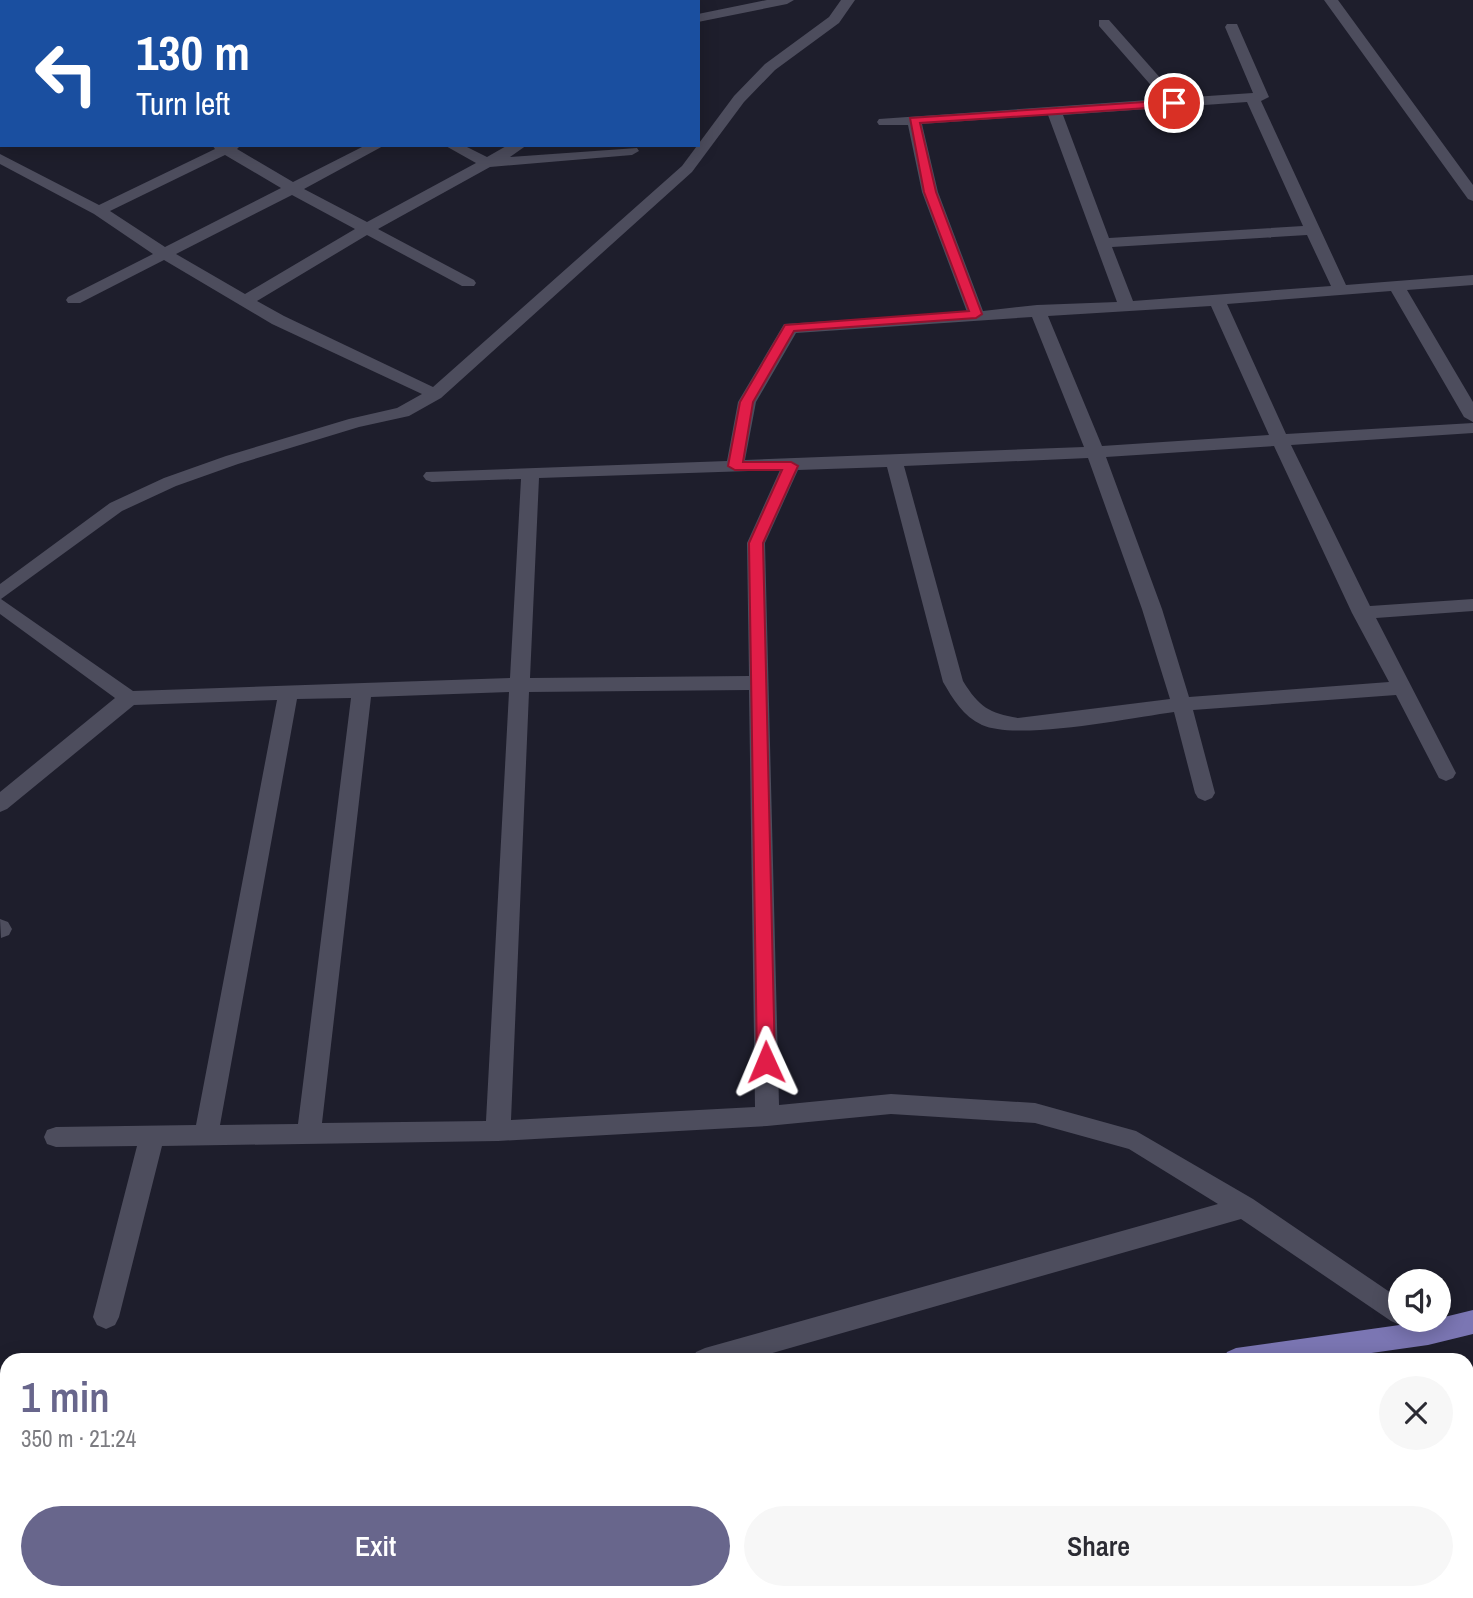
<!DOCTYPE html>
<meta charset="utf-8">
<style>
body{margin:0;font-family:"Archivo Narrow",sans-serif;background:#f7f7f7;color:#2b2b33;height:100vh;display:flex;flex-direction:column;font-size:26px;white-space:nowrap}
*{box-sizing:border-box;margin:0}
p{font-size:23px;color:#7c7c81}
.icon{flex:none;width:38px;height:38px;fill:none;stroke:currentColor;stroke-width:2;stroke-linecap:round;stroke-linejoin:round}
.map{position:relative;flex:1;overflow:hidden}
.sheet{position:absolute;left:0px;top:1353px;width:1474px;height:247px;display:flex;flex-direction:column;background:#fff;border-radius:21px 21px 0 0;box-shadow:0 4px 18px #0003}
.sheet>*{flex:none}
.banner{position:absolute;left:0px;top:0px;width:700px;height:147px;box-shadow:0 4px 18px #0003;background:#1a4fa0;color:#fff;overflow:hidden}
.controls{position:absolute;left:1388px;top:1269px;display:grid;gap:14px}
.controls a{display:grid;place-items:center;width:63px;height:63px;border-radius:50%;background:#fff;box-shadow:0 4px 18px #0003;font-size:35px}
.pin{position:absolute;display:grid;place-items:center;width:60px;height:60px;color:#fff;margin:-30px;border:4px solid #fff;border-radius:50%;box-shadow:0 2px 7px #0007}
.me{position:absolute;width:77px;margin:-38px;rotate:359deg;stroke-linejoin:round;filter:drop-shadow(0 0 5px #0008)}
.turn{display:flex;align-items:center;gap:24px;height:147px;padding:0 21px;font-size:32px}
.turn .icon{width:91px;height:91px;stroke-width:2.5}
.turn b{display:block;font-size:49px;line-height:60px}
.round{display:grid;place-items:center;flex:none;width:74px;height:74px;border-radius:37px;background:#f7f7f7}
.head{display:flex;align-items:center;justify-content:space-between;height:119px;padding:0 21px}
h1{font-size:42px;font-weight:600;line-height:52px;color:#68668c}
.button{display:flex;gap:14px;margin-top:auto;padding:14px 21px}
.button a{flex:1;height:80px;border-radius:42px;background:#68668c;color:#fff;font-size:28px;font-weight:600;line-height:80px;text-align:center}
.button a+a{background:#f7f7f7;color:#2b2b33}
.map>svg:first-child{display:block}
.built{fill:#2a293b}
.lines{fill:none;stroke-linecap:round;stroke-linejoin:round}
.minor{fill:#4d4d5d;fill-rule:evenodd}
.major{fill:#7b76b3;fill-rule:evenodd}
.route{fill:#e11d48;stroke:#92132f;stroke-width:2}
</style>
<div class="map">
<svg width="1473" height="1598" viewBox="0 0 1473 1598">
<rect width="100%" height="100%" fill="#1e1e2c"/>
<path class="built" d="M1473,1473v125h-661l39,-6h615l1,-117z"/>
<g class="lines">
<path class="minor" d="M7,0h14l2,2h-15z
M98,0h16l-18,2z
M206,0h26l-28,2z
M361,0h17l2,2h-18z
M505,0h16l2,2h-17z
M600,0h14v2h-14z
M767,0h27l-7,4 -89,18v-8z
M841,0h14l-16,23 -64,47 -31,32 -52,70 -251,226 -32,18 -50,11 -121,37 -62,22 -54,25 -121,88 132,92 377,-13 11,-199 -89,3 -6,-2 -3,-4 3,-4 301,-11 11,-59 46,-78 183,-12 -45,-120 -14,-67h-29l-2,-3 2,-3 284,-20 -64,-73v-6h10l69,78 75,-5 -28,-66 2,-3h10l32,73 -8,4 85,184 127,-10v10l-66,5 66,112v20l-9,-5 -73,-126 -164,13 59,130 187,-11v10l-182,12 79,161 103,-7v12l-97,7 80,155 -3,5 -7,3 -7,-3 -43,-83 -203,15 22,83 -3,5 -7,3 -7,-3 -3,-5 -21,-81c-44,6 -156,29 -192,13 -19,-9 -29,-26 -39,-43l-56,-215 -89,3 -33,73 14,562 112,-11 144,9 101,28 117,68 147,100v21l9,1 -9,4 -9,-4 -150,-102 -493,141h-56l4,-8 9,-4 513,-144 -89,-55 -94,-26 -144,-9 -124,12 -269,15 -336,5 -43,171 -4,8 -9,4 -9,-4 -4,-8 44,-171 -81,1 -9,-3 -3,-7 3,-7 9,-3 140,-2 81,-425 -143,5 -127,104 -7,3v-20l115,-94 -115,-84v-30l110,-81 54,-25 62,-22 123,-37 48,-11 25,-14 -150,-70 -108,-64 -84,43h-12l-2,-3 2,-3 85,-43 -59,-40 -94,-50v-10l99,51 116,-56 -3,-4h29l-4,4 56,33 73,-37h19l-81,44 63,33 109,-59 -32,-18h19l24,12 21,-12h19l-17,12 127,-9 2,3 -7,4 -142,12 -112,62 96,51 2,3 -2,3h-12l-95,-51 -110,66 27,15 149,71 249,-221 52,-70 31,-32 64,-47zM1247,102l56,124 -194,12 -46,-123zM1048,115l69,187 -80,3 -54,6 -45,-119 -16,-68zM225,155l56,33 -116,59 -55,-36zM292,195l63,34 -110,65 -69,-40zM1307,235l24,51 -198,15 -21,-54zM1211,306l58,129 -167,11 -54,-130zM1032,317l52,130 -339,13 11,-58 40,-69zM1274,446l78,167 37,69 -200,15 -27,-88 -56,-152zM1088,458l54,151 28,90 -152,19c-29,-5 -39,-11 -55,-37l-59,-215zM780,470l-33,73 2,133 -219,2 9,-200zM749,690l6,417 -244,13 18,-428zM509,692l-23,429 -164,2 49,-426zM351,698l-53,426 -78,1 77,-426z
M1324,0h14l135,185v16l-5,-2z
M0,43h2v8h-2z
M0,86h2l-2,9z
M0,919l8,3 4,7 -3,6 -8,3z
M7,1544v28l-7,2v-28z"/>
<path class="major" d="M1473,1310v24l-45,11 -106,15h-99l4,-8 9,-4 192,-27z
M1473,1371v24l-7,2v-24z
M138,1592h44l-2,6h-44z
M357,1592h44l-2,6h-44z"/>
</g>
<path class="route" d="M1174,100l3,1v5l-257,17 16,69 46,122 -6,4 -182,13 -41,71 -10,60h48l7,4 -35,77 12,519 -3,5 -6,2 -7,-2 -2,-5 -8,-519 33,-73h-47l-7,-4 12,-64 45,-77 184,-14 -45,-119 -14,-74z"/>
</svg>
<div class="controls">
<a><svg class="icon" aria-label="sound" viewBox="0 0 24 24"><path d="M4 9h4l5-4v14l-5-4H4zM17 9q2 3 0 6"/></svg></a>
</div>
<div class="pin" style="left:1174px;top:103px;background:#d93025"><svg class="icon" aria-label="arrive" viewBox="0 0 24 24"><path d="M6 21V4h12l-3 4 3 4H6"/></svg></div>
<svg class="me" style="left:766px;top:1062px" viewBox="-20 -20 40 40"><path d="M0-17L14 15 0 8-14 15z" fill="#e11d48" stroke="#fff" stroke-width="4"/></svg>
<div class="banner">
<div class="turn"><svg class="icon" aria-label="left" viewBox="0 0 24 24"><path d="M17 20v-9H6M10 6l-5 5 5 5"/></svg><div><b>130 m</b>Turn left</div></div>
</div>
<section class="sheet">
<div class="head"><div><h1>1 min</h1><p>350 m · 21:24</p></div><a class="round"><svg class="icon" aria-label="close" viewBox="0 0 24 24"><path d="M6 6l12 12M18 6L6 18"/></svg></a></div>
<div class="button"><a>Exit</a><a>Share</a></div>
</section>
</div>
